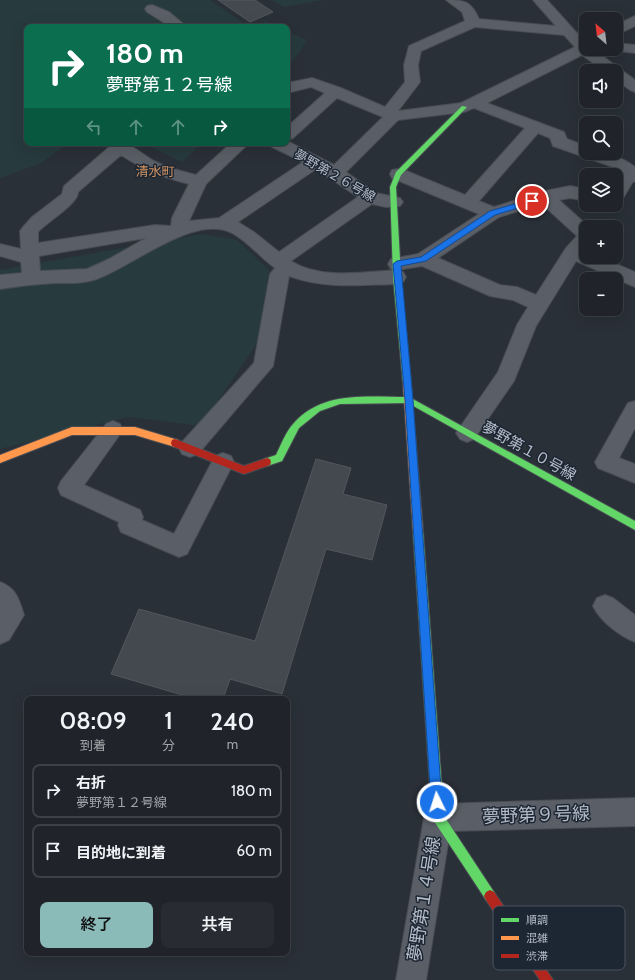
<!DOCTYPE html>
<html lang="ja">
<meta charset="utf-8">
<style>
body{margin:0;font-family:Cabin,"Noto Sans JP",sans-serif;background:#282c32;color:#f1f3f6;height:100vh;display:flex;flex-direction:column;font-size:15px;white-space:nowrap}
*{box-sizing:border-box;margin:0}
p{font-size:13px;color:#a2a4a8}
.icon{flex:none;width:22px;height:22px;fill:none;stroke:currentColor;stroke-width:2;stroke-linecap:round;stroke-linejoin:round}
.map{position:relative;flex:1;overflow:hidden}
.details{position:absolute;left:24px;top:696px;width:266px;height:260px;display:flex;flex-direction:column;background:#20242a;border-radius:8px;box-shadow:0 4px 16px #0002,0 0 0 1px #3d4147}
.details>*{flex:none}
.guide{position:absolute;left:24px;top:24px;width:266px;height:122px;border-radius:8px;box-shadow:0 4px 16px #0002,0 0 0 1px #3d4147;background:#0b6e4f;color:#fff;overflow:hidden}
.needle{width:26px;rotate:332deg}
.buttons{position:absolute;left:579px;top:12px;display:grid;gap:8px}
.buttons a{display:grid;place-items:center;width:44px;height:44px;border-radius:8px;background:#20242a;box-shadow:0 4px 16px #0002,0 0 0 1px #3d4147;font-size:20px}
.pin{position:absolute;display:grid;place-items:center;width:34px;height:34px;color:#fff;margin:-17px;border:2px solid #fff;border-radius:50%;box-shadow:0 1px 4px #0007}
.me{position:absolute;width:44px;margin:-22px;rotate:356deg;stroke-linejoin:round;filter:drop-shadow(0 0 3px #0008)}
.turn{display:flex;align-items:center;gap:14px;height:84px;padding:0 16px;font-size:18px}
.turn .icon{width:52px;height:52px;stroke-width:2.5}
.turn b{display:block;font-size:28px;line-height:34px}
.lanes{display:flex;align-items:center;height:38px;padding:0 16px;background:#0003;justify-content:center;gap:20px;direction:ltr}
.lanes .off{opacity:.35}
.eta{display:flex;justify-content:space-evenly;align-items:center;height:68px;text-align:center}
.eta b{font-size:24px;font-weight:600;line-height:28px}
.cta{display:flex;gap:8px;margin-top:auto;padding:8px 16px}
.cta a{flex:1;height:46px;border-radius:8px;background:#8bbbb9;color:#111;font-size:16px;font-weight:600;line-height:46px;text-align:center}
.cta a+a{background:#282c32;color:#f1f3f6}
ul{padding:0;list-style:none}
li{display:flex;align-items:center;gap:12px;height:54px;margin:0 8px 6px;padding:0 8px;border:2px solid #3d4147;border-radius:8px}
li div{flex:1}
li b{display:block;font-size:15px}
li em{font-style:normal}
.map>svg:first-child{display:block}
.green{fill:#273a3e}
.building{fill:#444950;stroke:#52575f}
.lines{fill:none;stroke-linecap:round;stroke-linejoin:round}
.street-casing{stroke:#484c53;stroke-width:2}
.fast-casing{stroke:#484c53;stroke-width:2}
.slow-casing{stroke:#484c53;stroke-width:2}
.jam-casing{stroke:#484c53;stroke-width:2}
.street{fill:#5a5e66;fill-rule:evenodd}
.fast{fill:#63d668;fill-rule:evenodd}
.slow{fill:#ff974d;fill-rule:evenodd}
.jam{fill:#b3261e;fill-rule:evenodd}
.route{fill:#1a73e8;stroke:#114b97}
.labels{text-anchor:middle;stroke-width:3;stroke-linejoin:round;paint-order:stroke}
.far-neighbourhood-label{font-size:13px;fill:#d59563;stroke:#1d2633}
.far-street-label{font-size:13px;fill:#b4bcc9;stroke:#1d2633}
.street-label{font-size:15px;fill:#b4bcc9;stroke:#1d2633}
.near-street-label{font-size:18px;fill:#b4bcc9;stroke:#1d2633}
.key{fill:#1d2633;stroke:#4a5360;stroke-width:1}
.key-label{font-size:11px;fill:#b4bcc9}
</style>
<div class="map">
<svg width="635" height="980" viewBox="0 0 635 980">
<rect width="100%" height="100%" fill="#2a3038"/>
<path class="green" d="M0,0h210l38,26 18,-5 12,6h-251v116h41l-27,20 -41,15z
M271,0h53l-40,7z
M287,31l19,9 -6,12 -13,15z
M143,143h59l-20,19z
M202,234l35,6 32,30 -8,67 -60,89 -73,-9 -128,32v-179z"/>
<path class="building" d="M218,0h37l18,12 -23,10z
M316,459l35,9 -8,26 44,11 -15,55 -46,-11 -44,145 -52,-15 -7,20h-27l-85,-25 28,-65 116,32z"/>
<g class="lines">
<defs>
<path id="street" d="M446,0c18,0 25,1 33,19l77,7 -23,-26h14l39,43v6h7l42,31v12l-5,-2 -14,-10v-9h-12l-22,-16 -95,48 77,29 3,7 19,7v7c20,0 33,2 49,14v14l-3,2 -10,17 -6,2v-20l6,-8 -9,-7 -60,-21 -3,-8 -12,-5 -59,68 15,6 51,-16 25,-5 16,3v12l-16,-3 -11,2 30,27h-3v21l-2,2 2,1v6h14l35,15v15l-59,-26 -40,65 -22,55 -40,58 -7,3 -7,-3 -4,-6 42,-61 19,-47 11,-18 -15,-7 -23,-4 -68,-30 -25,4 -6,-1 -3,-5 3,-5 27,-5 61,-40 -87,-36 -2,-4 2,-4 6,-1 6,1 61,25 60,-67 -51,-20 -10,4 -66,8 -52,52 30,21 24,5 3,4 -3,4 -14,1 -14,-3 -81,57c30,19 73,11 106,9l6,2 3,5 -3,5 -6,2c-37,1 -73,5 -108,-8l-16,90 -75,88 -8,3 -8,-3 -3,-6 3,-6 72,-79 16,-89 5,-6c-15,-11 -27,-26 -43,-35 -38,-20 -101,35 -138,47 -12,4 -27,3 -39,3 -19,1 -37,3 -55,6v-14l22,-2 -1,-11 -21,-6v-12l21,5 -1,-18 3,-4 9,-10 30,-23 2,-8 50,-43c16,-2 27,11 40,18 13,7 27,10 42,14l35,-32h18l-43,41 -17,37 30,-3 84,-56 -31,-15 -2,-4h17v-2l47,24 49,-48 -46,-19 -44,40 -6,2v-13l38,-34 -14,-6 -24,6v-10l25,-5 29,10 44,19 20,-25 -1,-17 5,-19 56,-25 -3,-9zM475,27l89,8 11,12 -114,56 -63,8 22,-29 -2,-17 3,-14zM121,155c23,15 41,22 68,29l-17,34 -1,8 -16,-1 -117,18v-11c9,-10 41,-29 40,-40zM316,169l42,28 -79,55 -25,-20 -16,-10zM542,204l35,32 -11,12 -30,47 -19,-8 -17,-2 -62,-27 61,-41zM146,238l-37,21 -22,10 -47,2 -1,-15z
M152,5l17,7 18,15h-16l-24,-15 -2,-3 2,-3z
M635,16v10l-19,9v-10z
M616,43l19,2v8l-24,-3 5,-1z
M635,401v27l-16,30 16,6v19l-37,-15 -3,-6 33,-59z
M113,421l7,3 3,6 -39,55 56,25 3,7 -1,3 32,14 41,-78 8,-3 8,3 3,6 -47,92 -8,3 -58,-25 -3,-7 1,-3 -58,-27 -3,-7 3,-7 45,-57z
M0,582c16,6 19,17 24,33l-15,25 -9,4z
M605,595l8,3 22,17v27c-15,-6 -35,-21 -42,-36l4,-8z
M635,798v28l-185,5 -24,149h-30l28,-162 4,-10 10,-4z"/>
<path id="fast" d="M462,106l5,1 -66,68 -5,12 5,90 10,106 -4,3 -4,-3 -10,-106 -3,-90 6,-15z
M409,397l226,124v9l-227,-127 -68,1 -20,7 -21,17 -17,33 -15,5 -3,-1 -1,-3 1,-3 12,-4c5,-10 10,-24 18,-32 29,-33 75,-26 115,-26z
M418,527l3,1 2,3 21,285 50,76 2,4 -2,4 -4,2 -4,-2 -54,-82 -19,-287 2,-3z"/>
<path id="slow" d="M407,380l4,3 12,148 -2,3 -3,1 -3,-1 -2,-3 -10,-148z
M72,427h63l43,13 1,3 -1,3 -3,1 -40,-12h-63l-72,28v-8z"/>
<path id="jam" d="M175,439l69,27 23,-8 3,1 1,3 -1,3 -26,9 -72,-28 -1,-3 1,-3z
M490,890l4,2 59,88h-13l-54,-80 -2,-4 2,-4z"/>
</defs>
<use href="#street" class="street-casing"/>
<use href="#fast" class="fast-casing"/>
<use href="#slow" class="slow-casing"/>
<use href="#jam" class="jam-casing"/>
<use href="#street" class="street"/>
<use href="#fast" class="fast"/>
<use href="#slow" class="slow"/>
<use href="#jam" class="jam"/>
</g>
<path class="route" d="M532,199l4,2 -1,2 -40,12 -69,46 -25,5 12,134 29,402 -1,4 -4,2 -4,-2 -2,-4 -26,-402 -12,-136 4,-3 24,-4 69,-46z"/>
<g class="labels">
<g class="far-neighbourhood-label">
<text x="155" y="176">清水町</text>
</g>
<g class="far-street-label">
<text transform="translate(335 175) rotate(30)" y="5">夢野第２６号線</text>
</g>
<g class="street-label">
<text transform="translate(529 451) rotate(29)" y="5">夢野第１０号線</text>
</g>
<g class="near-street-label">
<text transform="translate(536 815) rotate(-2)" y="6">夢野第９号線</text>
<text transform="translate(424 899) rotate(-81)" y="6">夢野第１４号線</text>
</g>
</g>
<rect x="493" y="906" width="132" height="64" rx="6" class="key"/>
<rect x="501" y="918" width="18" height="4" fill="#63d668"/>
<rect x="501" y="936" width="18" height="4" fill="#ff974d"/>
<rect x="501" y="954" width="18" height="4" fill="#b3261e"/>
<g class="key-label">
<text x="526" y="924">順調</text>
<text x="526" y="942">混雑</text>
<text x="526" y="960">渋滞</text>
</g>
</svg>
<div class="buttons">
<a><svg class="needle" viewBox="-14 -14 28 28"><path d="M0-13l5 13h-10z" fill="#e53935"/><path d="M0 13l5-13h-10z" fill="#a2a4a8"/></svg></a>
<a><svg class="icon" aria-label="sound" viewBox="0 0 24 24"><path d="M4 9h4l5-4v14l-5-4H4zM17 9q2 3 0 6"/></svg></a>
<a><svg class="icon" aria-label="search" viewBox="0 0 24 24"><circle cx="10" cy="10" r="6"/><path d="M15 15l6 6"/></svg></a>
<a><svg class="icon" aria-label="layers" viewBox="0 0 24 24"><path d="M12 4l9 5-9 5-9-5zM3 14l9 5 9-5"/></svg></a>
<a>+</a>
<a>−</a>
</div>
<div class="pin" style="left:532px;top:201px;background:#d93025"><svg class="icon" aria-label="arrive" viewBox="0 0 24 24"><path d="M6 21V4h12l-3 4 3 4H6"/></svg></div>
<svg class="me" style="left:437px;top:802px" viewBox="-20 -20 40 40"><circle r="17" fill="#1a73e8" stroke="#fff" stroke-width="3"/><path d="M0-11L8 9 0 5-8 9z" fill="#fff"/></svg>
<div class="guide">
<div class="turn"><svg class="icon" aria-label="right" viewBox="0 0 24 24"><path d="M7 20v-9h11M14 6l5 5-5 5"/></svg><div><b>180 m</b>夢野第１２号線</div></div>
<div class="lanes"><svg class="icon off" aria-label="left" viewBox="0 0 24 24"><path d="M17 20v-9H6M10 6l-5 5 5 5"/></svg><svg class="icon off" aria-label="ahead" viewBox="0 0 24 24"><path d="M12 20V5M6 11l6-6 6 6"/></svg><svg class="icon off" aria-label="ahead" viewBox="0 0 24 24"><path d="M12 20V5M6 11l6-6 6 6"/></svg><svg class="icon" aria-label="right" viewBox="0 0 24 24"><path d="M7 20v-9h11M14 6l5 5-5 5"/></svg></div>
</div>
<section class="details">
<div class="eta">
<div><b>08:09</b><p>到着</p></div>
<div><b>1</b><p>分</p></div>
<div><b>240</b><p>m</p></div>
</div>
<ul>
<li><svg class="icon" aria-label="right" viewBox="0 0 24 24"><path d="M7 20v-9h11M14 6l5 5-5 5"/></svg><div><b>右折</b><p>夢野第１２号線</p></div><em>180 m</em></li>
<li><svg class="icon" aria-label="arrive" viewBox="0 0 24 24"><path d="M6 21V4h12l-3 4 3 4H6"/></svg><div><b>目的地に到着</b></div><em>60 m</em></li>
</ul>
<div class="cta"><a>終了</a><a>共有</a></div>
</section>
</div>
